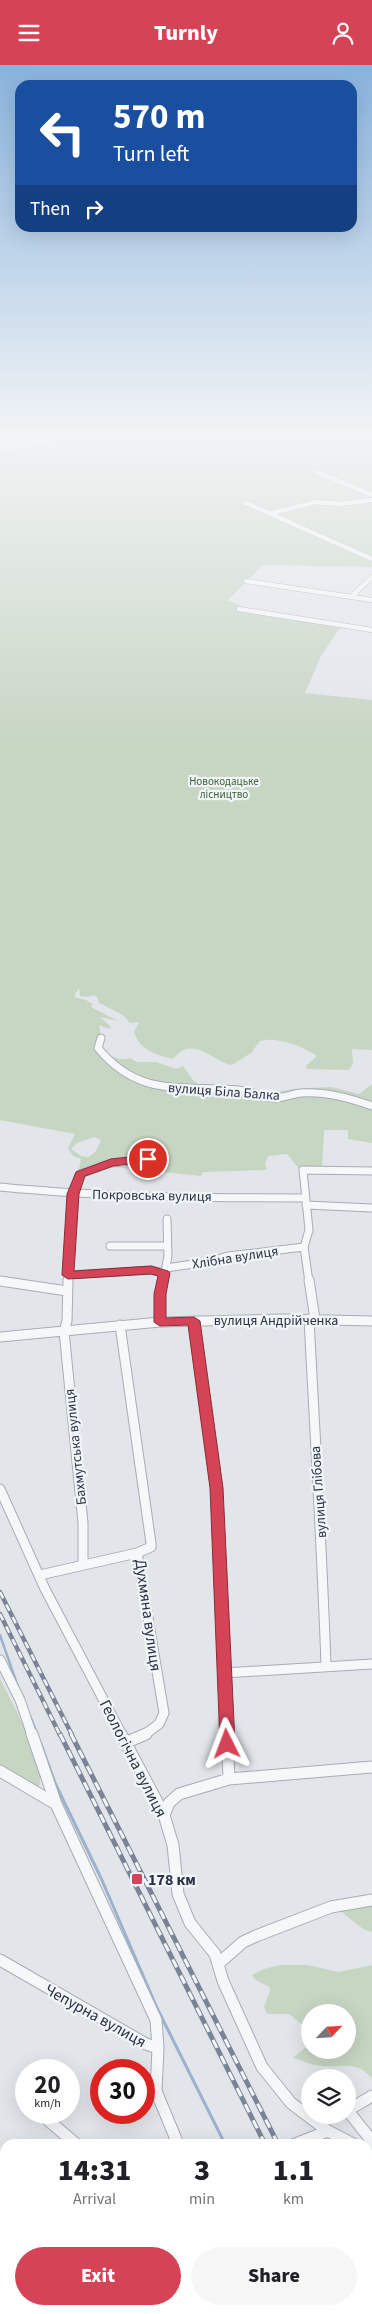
<!DOCTYPE html>
<meta charset="utf-8">
<style>
body{margin:0;font-family:"Source Sans 3",sans-serif;background:#f6f6f6;color:#202124;height:100vh;display:flex;flex-direction:column;font-size:19px;white-space:nowrap}
*{box-sizing:border-box;margin:0}
p{font-size:16px;color:#757577}
.icon{flex:none;width:28px;height:28px;fill:none;stroke:currentColor;stroke-width:2;stroke-linecap:round;stroke-linejoin:round}
.map{position:relative;flex:1;overflow:hidden}
.details{position:absolute;left:0px;top:2074px;width:372px;height:176px;display:flex;flex-direction:column;background:#fff;border-radius:15px 15px 0 0;box-shadow:0 5px 20px #0002}
.details>*{flex:none}
.guide{position:absolute;left:15px;top:15px;width:342px;height:152px;border-radius:15px;box-shadow:0 5px 20px #0002;background:#1a4fa0;color:#fff;overflow:hidden}
.needle{width:32px;rotate:65deg}
.controls{position:absolute;left:301px;top:1939px;display:grid;gap:10px}
.controls a{display:grid;place-items:center;width:55px;height:55px;border-radius:50%;background:#fff;box-shadow:0 5px 20px #0002;font-size:25px}
.speed{position:absolute;left:15px;top:1994px;display:flex;gap:10px;font-size:25px;font-weight:700;text-align:center}
.speed>*{display:grid;place-content:center;width:65px;height:65px;border-radius:50%;background:#fff;box-shadow:0 5px 20px #0002;line-height:1}
.speed small{font-size:12px;font-weight:400}
.speed .limit{border:8px solid #d22;background:#fff;color:#111}
.pin{position:absolute;display:grid;place-items:center;width:42px;height:42px;color:#fff;margin:-21px;border:2px solid #fff;border-radius:50%;box-shadow:0 1px 5px #0007}
.me{position:absolute;width:55px;margin:-28px;rotate:357deg;stroke-linejoin:round;filter:drop-shadow(0 0 4px #0008)}
.turn{display:flex;align-items:center;gap:18px;height:105px;padding:0 15px;font-size:22px}
.turn .icon{width:65px;height:65px;stroke-width:2.5}
.turn b{display:block;font-size:35px;line-height:42px}
.then{display:flex;align-items:center;height:48px;padding:0 15px;background:#0003;gap:10px;font-size:19px}
.eta{display:flex;justify-content:space-evenly;align-items:center;height:85px;text-align:center}
.eta b{font-size:30px;font-weight:800;line-height:35px}
.action{display:flex;gap:10px;margin-top:auto;padding:10px 15px}
.action a{flex:1;height:58px;border-radius:30px;background:#d54356;color:#fff;font-size:20px;font-weight:800;line-height:58px;text-align:center}
.action a+a{background:#f6f6f6;color:#202124}
header{display:flex;justify-content:space-between;align-items:center;height:65px;padding:0 15px;background:#d54356;color:#fff;font-size:22px;font-weight:800}
.map>svg:first-child{display:block}
.green{fill:#c7d5c3;fill-rule:evenodd}
.lines{fill:none;stroke-linecap:round;stroke-linejoin:round}
.stream-far1{stroke:#9cb2cc;stroke-width:2.5}
.stream{stroke:#9cb2cc;stroke-width:3}
.minor-far3-casing{stroke:#a7acb6;stroke-width:5.5}
.minor-far2-casing{stroke:#a7acb6;stroke-width:9}
.minor-far1-casing{stroke:#a7acb6;stroke-width:11}
.minor-casing{stroke:#a7acb6;stroke-width:13}
.minor-far3{stroke:#f5f7f9;stroke-width:4.5}
.minor-far2{stroke:#f5f7f9;stroke-width:7}
.minor-far1{stroke:#f5f7f9;stroke-width:9}
.minor{stroke:#f5f7f9;stroke-width:11}
.rail-far1-casing{stroke:#7b8496;stroke-width:4.5}
.rail-casing{stroke:#7b8496;stroke-width:5}
.rail-far1{stroke:#f2f5f8;stroke-width:2.5;stroke-dasharray:7;stroke-linecap:butt}
.rail{stroke:#f2f5f8;stroke-width:3;stroke-dasharray:9;stroke-linecap:butt}
.route{fill:#d54356;stroke:#8a2c38}
.poi-dot{fill:#d54356;stroke:#f2f5f8;stroke-width:2}
.labels{text-anchor:middle;stroke-width:4.5;stroke-linejoin:round;paint-order:stroke}
.far-park-label{font-size:11px;fill:#3d6136;stroke:#f2f5f8}
.street-label{font-size:14px;fill:#293244;stroke:#f2f5f8}
.near-street-label{font-size:16px;fill:#293244;stroke:#f2f5f8}
.near-poi-label{font-size:16px;font-weight:bold;fill:#293244;stroke:#f2f5f8;text-anchor:start}
</style>
<header><svg class="icon" aria-label="menu" viewBox="0 0 24 24"><path d="M4 6h16M4 12h16M4 18h16"/></svg>Turnly<svg class="icon" aria-label="person" viewBox="0 0 24 24"><circle cx="12" cy="8" r="4"/><path d="M4 21q1-7 8-7t8 7"/></svg></header>
<div class="map">
<svg width="372" height="2249" viewBox="0 0 372 2249">
<rect width="100%" height="100%" fill="#e2e6eb"/>
<path class="green" d="M0,369h372v59l-52,-21 52,24v71l-109,-2 -35,35 18,9 102,17 -9,3 -18,27 -16,37 67,7v350l-20,-1 1,15 -4,6 -42,-1 -1,-3 11,-10c-14,-10 -41,-20 -57,-15l-9,12 -19,12c-15,-2 -32,-22 -48,-15 -4,1 -8,7 -12,9 -18,-5 -32,-9 -38,-27l5,-10 -9,1c-8,-12 -20,-13 -32,-21v-3l-4,-4 -7,2 -7,-1 -1,-8 -5,9 12,3 7,4 -2,3 27,14 -18,-4 11,10 -2,2 -10,-4 2,11 -2,12c9,7 20,14 31,10l7,4h19l20,7 7,-3 10,14 9,7 44,-1 26,7 21,-4 38,-2 28,7 13,-10v59l-24,-4v-9h-24l-2,38 -23,1 -12,-15 -19,2 -3,8 2,6 -64,2 -2,4 -98,-10 -25,8 3,-15 -8,-3 -5,-8 7,-14 -75,-14zM94,1072l7,3 -5,11 -7,6 -8,-1 -10,-7 6,-6z
M0,1613c10,23 50,89 38,110l-38,-21z
M372,1837v30l-9,-3 -26,-21z
M281,1900h26l32,7 33,-7v113c-19,-20 -32,-8 -56,-13 -8,-1 -15,-5 -23,-7l13,-11 4,-7v10h38v-37h-38v18l-21,-17h-22l-3,-7 6,-16v-4l-13,-6 -5,-6 12,-6z"/>
<g class="lines">
<path class="stream-far1" d="M0,1570l18,52
M30,1651l6,15"/>
<path class="stream" d="M41,1679l14,39 46,95 56,130 68,136"/>
<defs>
<path id="minor-far3" d="M0,385l79,-16
M317,407l55,23
M246,438l126,56
M272,448l44,-11 23,2 33,-4
M246,516l126,19
M351,532l21,-20
M239,544l133,21"/>
<path id="minor-far2" d="M101,973l-3,10c41,50 83,37 140,42 12,1 24,8 37,8 9,0 17,-4 26,-5 24,-2 49,5 71,13
M0,1122c101,10 202,11 304,11
M306,1140l66,3
M110,1181h57
M166,1203l41,-6 21,-6 76,-9
M68,1210l83,-5 13,3
M0,1216l4,1
M68,1217l5,-88 7,-20 31,-11 38,-4
M163,1217l5,-26 -1,-37
M309,1217l-5,-35 5,-17 -6,-60 69,1"/>
<path id="minor-far1" d="M68,1215l-1,41 -3,10 19,192v41
M309,1215l6,39
M0,1216l67,10
M309,1254c6,115 13,231 17,346
M194,1256l22,167 11,247
M160,1257v-28l3,-14
M120,1260l31,218v4l-14,6 27,160 -5,11 -15,11
M0,1272l160,-15 122,-3 90,2
M0,1424l45,100 77,146
M40,1510l97,-22
M0,1595l20,40 12,35
M224,1608l148,-9"/>
<path id="minor" d="M32,1669l24,70 100,216 2,28
M121,1669l43,81 9,30 5,49 12,29 25,31 8,27 39,86 29,36 37,28 25,13
M227,1669l2,45
M127,1677l19,-8
M0,1706l56,33
M164,1750l5,-12 10,-9 50,-15 143,-12
M0,1895l146,84 12,4 -2,43 22,53
M219,1898l24,-21 13,-6 75,-29 41,-7
M348,2045l24,-14
M348,2046l24,30
M49,2056l27,23
M295,2079l33,-13
M368,2085l4,2
M368,2113l4,9
M0,2136l5,9
M0,2245l5,-4
M76,2245l3,4"/>
</defs>
<use href="#minor-far3" class="minor-far3-casing"/>
<use href="#minor-far2" class="minor-far2-casing"/>
<use href="#minor-far1" class="minor-far1-casing"/>
<use href="#minor" class="minor-casing"/>
<use href="#minor-far3" class="minor-far3"/>
<use href="#minor-far2" class="minor-far2"/>
<use href="#minor-far1" class="minor-far1"/>
<use href="#minor" class="minor"/>
<defs>
<path id="rail-far1" d="M0,1527l72,143
M0,1549l60,121"/>
<path id="rail" d="M60,1669l205,410
M71,1669l207,410
M347,2245l2,4
M356,2245l1,4"/>
</defs>
<use href="#rail-far1" class="rail-far1-casing"/>
<use href="#rail" class="rail-casing"/>
<use href="#rail-far1" class="rail-far1"/>
<use href="#rail" class="rail"/>
</g>
<linearGradient id="sky" x2="0" y2="1"><stop stop-color="#89b3dd"/><stop offset="0.54" stop-color="#f2f4f6"/><stop offset="1" stop-color="#f2f4f6" stop-opacity="0"/></linearGradient>
<rect width="372" height="684" fill="url(#sky)"/>
<path class="route" d="M148,1090l6,4 -2,2 -39,5 -28,10 -6,18 -5,77 77,-5 17,5 2,2 -4,21v24l28,-1 6,4 23,167 12,256 -2,4 -6,2 -5,-2 -2,-4 -10,-256 -22,-163 -28,1 -6,-4v-28l4,-18 -7,-2 -83,5 -6,-4 5,-81 9,-22 35,-13z"/>
<rect class="poi-dot" x="131" y="1808" width="12" height="12" rx="2.5"/>
<g class="labels">
<g class="far-park-label">
<text x="224" y="720">Новокодацьке<tspan x="224" dy="13">лісництво</tspan></text>
</g>
<g class="street-label">
<text transform="translate(224 1026) rotate(4)" y="5">вулиця Біла Балка</text>
<text transform="translate(152 1130) rotate(1)" y="5">Покровська вулиця</text>
<text transform="translate(235 1192) rotate(-9)" y="5">Хлібна вулиця</text>
<text x="276" y="1260">вулиця Андрійченка</text>
<text transform="translate(75 1382) rotate(-96)" y="5">Бахмутська вулиця</text>
<text transform="translate(318 1427) rotate(-94)" y="5">вулиця Глібова</text>
</g>
<g class="near-street-label">
<text transform="translate(149 1550) rotate(82)" y="6">Духмяна вулиця</text>
<text transform="translate(134 1693) rotate(63)" y="6">Геологічна вулиця</text>
<text transform="translate(96 1950) rotate(29)" y="6">Чепурна вулиця</text>
</g>
<g class="near-poi-label">
<text x="148" y="1820">178 км</text>
</g>
</g>
</svg>
<div class="controls">
<a><svg class="needle" viewBox="-14 -14 28 28"><path d="M0-13l5 13h-10z" fill="#e53935"/><path d="M0 13l5-13h-10z" fill="#757577"/></svg></a>
<a><svg class="icon" aria-label="layers" viewBox="0 0 24 24"><path d="M12 4l9 5-9 5-9-5zM3 14l9 5 9-5"/></svg></a>
</div>
<div class="speed"><div>20<small>km/h</small></div><div class="limit">30</div></div>
<div class="pin" style="left:148px;top:1094px;background:#d93025"><svg class="icon" aria-label="arrive" viewBox="0 0 24 24"><path d="M6 21V4h12l-3 4 3 4H6"/></svg></div>
<svg class="me" style="left:227px;top:1679px" viewBox="-20 -20 40 40"><path d="M0-17L14 15 0 8-14 15z" fill="#d54356" stroke="#fff" stroke-width="4"/></svg>
<div class="guide">
<div class="turn"><svg class="icon" aria-label="left" viewBox="0 0 24 24"><path d="M17 20v-9H6M10 6l-5 5 5 5"/></svg><div><b>570 m</b>Turn left</div></div>
<div class="then">Then<svg class="icon" aria-label="right" viewBox="0 0 24 24"><path d="M7 20v-9h11M14 6l5 5-5 5"/></svg></div>
</div>
<section class="details">
<div class="eta">
<div><b>14:31</b><p>Arrival</p></div>
<div><b>3</b><p>min</p></div>
<div><b>1.1</b><p>km</p></div>
</div>
<div class="action"><a>Exit</a><a>Share</a></div>
</section>
</div>
